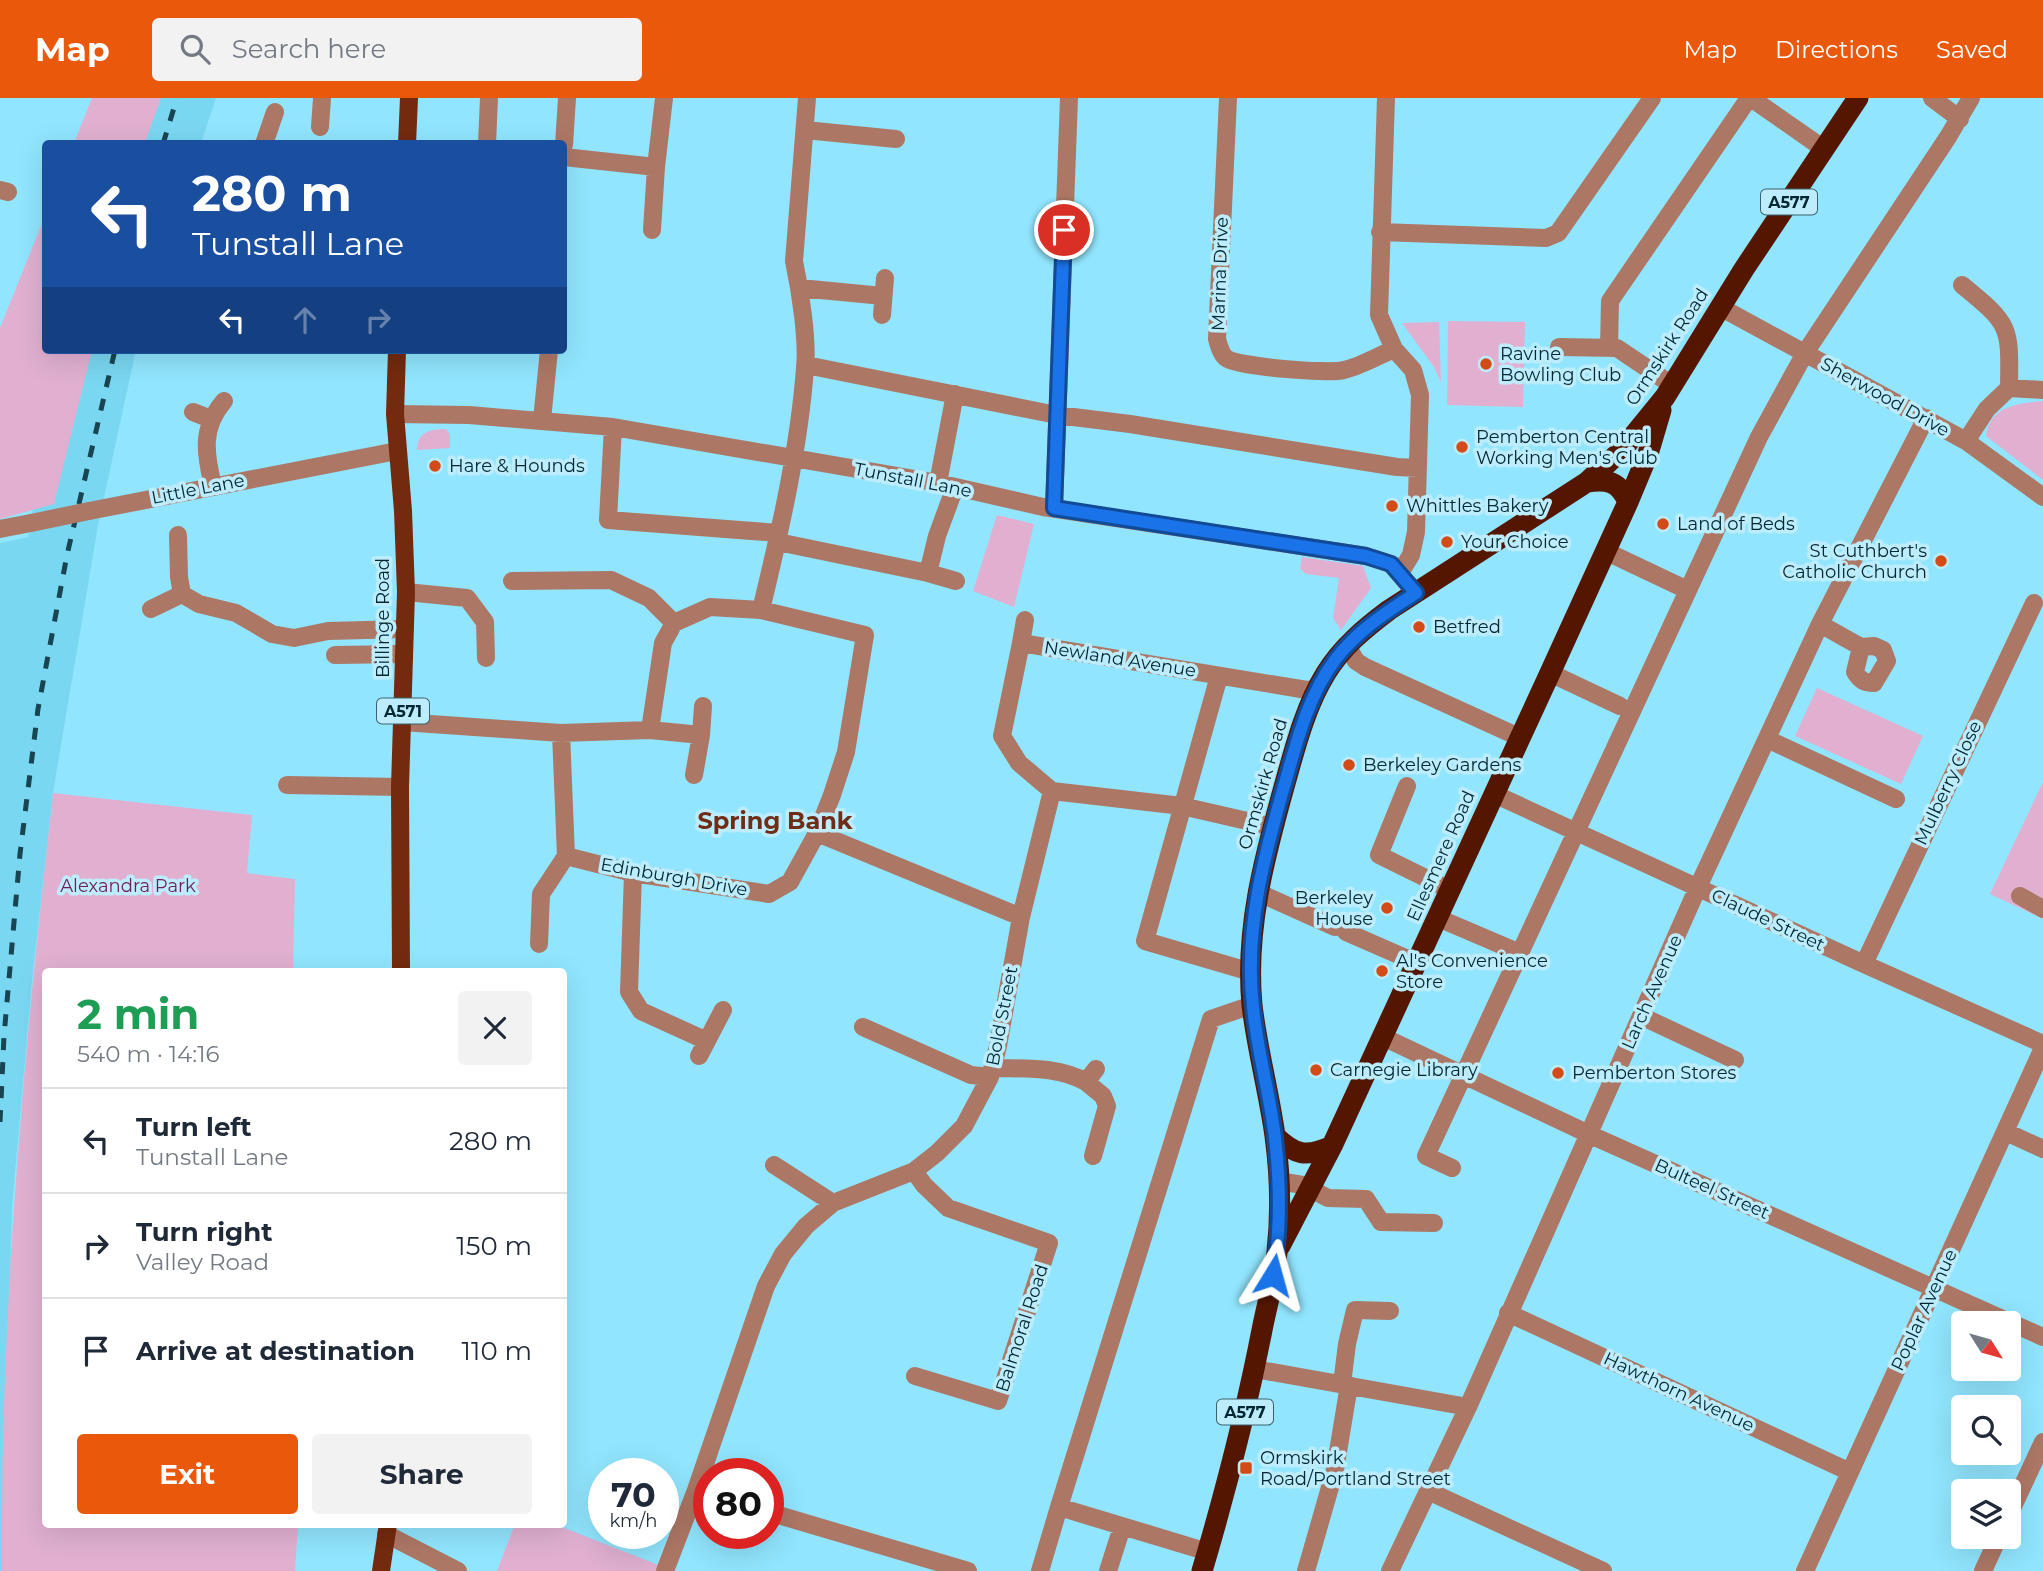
<!DOCTYPE html>
<meta charset="utf-8">
<style>
body{margin:0;font-family:Montserrat,sans-serif;background:#f2f2f3;color:#1f2937;height:100vh;display:flex;flex-direction:column;font-size:26px;white-space:nowrap}
*{box-sizing:border-box;margin:0}
p{font-size:23px;color:#747a83}
.icon{flex:none;width:38px;height:38px;fill:none;stroke:currentColor;stroke-width:2;stroke-linecap:round;stroke-linejoin:round}
.map{position:relative;flex:1;overflow:hidden}
.panel{position:absolute;left:42px;top:870px;width:525px;height:560px;display:flex;flex-direction:column;background:#fff;border-radius:7px;box-shadow:0 7px 28px #0002}
.panel>*{flex:none}
.guide{position:absolute;left:42px;top:42px;width:525px;height:214px;border-radius:7px;box-shadow:0 7px 28px #0002;background:#1a4fa0;color:#fff;overflow:hidden}
.needle{width:46px;rotate:127deg}
.controls{position:absolute;left:1951px;top:1213px;display:grid;gap:14px}
.controls a{display:grid;place-items:center;width:70px;height:70px;border-radius:7px;background:#fff;box-shadow:0 7px 28px #0002;font-size:35px}
.speed{position:absolute;left:588px;top:1360px;display:flex;gap:14px;font-size:35px;font-weight:700;text-align:center}
.speed>*{display:grid;place-content:center;width:91px;height:91px;border-radius:50%;background:#fff;box-shadow:0 7px 28px #0002;line-height:1}
.speed small{font-size:18px;font-weight:400}
.speed .limit{border:10px solid #d22;background:#fff;color:#111}
.pin{position:absolute;display:grid;place-items:center;width:60px;height:60px;color:#fff;margin:-30px;border:4px solid #fff;border-radius:50%;box-shadow:0 2px 7px #0007}
.me{position:absolute;width:77px;margin:-38px;rotate:8deg;stroke-linejoin:round;filter:drop-shadow(0 0 5px #0008)}
.turn{display:flex;align-items:center;gap:24px;height:147px;padding:0 35px;font-size:32px}
.turn .icon{width:91px;height:91px;stroke-width:2.5}
.turn b{display:block;font-size:49px;line-height:60px}
.lanes{display:flex;align-items:center;height:66px;padding:0 35px;background:#0003;justify-content:center;gap:35px;direction:ltr}
.lanes .off{opacity:.35}
.round{display:grid;place-items:center;flex:none;width:74px;height:74px;border-radius:7px;background:#f2f2f3}
.overview{display:flex;align-items:center;justify-content:space-between;height:119px;padding:0 35px}
h1{font-size:42px;font-weight:700;line-height:52px;color:#1e9e55}
.primary-button{display:flex;gap:14px;margin-top:auto;padding:14px 35px}
.primary-button a{flex:1;height:80px;border-radius:7px;background:#ea580c;color:#fff;font-size:28px;font-weight:700;line-height:80px;text-align:center}
.primary-button a+a{background:#f2f2f3;color:#1f2937}
ul{padding:0;list-style:none}
li{display:flex;align-items:center;gap:21px;height:105px;padding:0 35px;border-top:2px solid #e0e1e3}
li div{flex:1}
li b{display:block;font-size:26px}
li em{font-style:normal}
header{display:flex;align-items:center;gap:42px;box-sizing:border-box;height:98px;padding:0 35px;background:#ea580c;color:#fff}
header strong{font-size:33px}
nav{display:flex;gap:38px;margin-inline-start:auto;font-size:24px}
.search{width:490px;height:63px;background:#f2f2f3;display:flex;align-items:center;gap:18px;box-sizing:border-box;padding:0 24px;border-radius:7px;color:#747a83;font-size:26px}
.map>svg:first-child{display:block}
.built{fill:#7ad7f2}
.green{fill:#e1b0d1}
.lines{fill:none;stroke-linecap:round;stroke-linejoin:round}
.minor{stroke:#ad7765;stroke-width:18}
.major{stroke:#742a0f;stroke-width:18}
.highway{stroke:#551600;stroke-width:21}
.rail{stroke:#184551;stroke-width:5;stroke-dasharray:12 12;stroke-linecap:butt}
.minor-bridge{stroke:#ad7765;stroke-width:18}
.route-casing{stroke:#114b97;stroke-width:18}
.route{stroke:#1a73e8;stroke-width:12}
.poi-dot{fill:#d34c18;stroke:#bdedfc;stroke-width:2.5}
.labels{text-anchor:middle;stroke-width:7;stroke-linejoin:round;paint-order:stroke}
.shield{fill:#bdedfc;stroke:#3a626e;stroke-width:2}
.shield-label{font-size:16px;font-weight:bold;fill:#022731}
.street-label{font-size:18px;fill:#022731;stroke:#bdedfc}
.poi-label{font-size:18px;fill:#022731;stroke:#bdedfc;text-anchor:start}
.park-label{font-size:18px;fill:#6e1e5b;stroke:#bdedfc}
.district-label{font-size:24px;font-weight:bold;fill:#6f2d17;stroke:#bdedfc}
</style>
<header>
<strong>Map</strong>
<div class="search"><svg class="icon" aria-label="search" viewBox="0 0 24 24"><circle cx="10" cy="10" r="6"/><path d="M15 15l6 6"/></svg>Search here</div>
<nav><a>Map</a><a>Directions</a><a>Saved</a></nav>
</header>
<div class="map">
<svg width="2043" height="1473" viewBox="0 0 2043 1473">
<rect width="100%" height="100%" fill="#91e5fe"/>
<path class="built" d="M161,0h55l-15,45 -57,1z
M79,252h57l-38,175 -45,268 -21,187 -20,227 -10,364h-2v-1028l28,-6 5,-29z"/>
<path class="green" d="M92,0h69l-16,45h-71z
M45,118l1,134h46l-38,154 -54,15v-191z
M1448,223l77,1 -2,85 -76,-2z
M1439,224l2,60 -7,-15 -32,-44z
M2043,303v79l-57,-44c5,-31 31,-32 57,-35z
M446,331l4,5v14l-33,2c0,-18 13,-21 29,-21z
M997,417l37,9 -20,83 -41,-16z
M1302,459l61,9 8,22 -30,42 -8,-12 6,-40 -33,-4 -6,-5z
M1817,590l106,48 -22,48 -106,-48z
M2043,684v137l-53,-25z
M53,695l199,22 -5,58 48,6 -2,92h-247v553h252l-3,47h-293c-2,-260 22,-520 51,-778z
M515,1426h39l112,44 -1,3h-168z"/>
<g class="lines">
<path class="minor" d="M1228,0l-11,241c2,7 4,15 9,19 11,9 103,16 118,12 17,-4 34,-14 50,-21
M1386,0l-7,217 15,34 19,21 7,25 -4,137 -5,23 -11,18
M1751,0l73,51
M1932,0l28,21
M320,29l2,-29
M805,32l91,9
M264,46l11,-32
M487,46l2,-46
M564,47l3,-47
M564,59l92,10
M0,92l8,2
M652,132l4,-63 8,-69
M1380,134l166,6 12,-5 94,-135
M1962,187c49,40 48,41 47,103
M800,190l83,8
M1720,209l246,134 77,56
M882,217l3,-37
M1559,249l58,1 55,37
M1609,250l1,-47 139,-203
M806,267l251,50 73,9 267,43 21,1
M193,314l18,7
M395,316l74,1 144,12 325,56 105,24 323,49 25,8 25,29
M542,322l7,-70
M613,329l-5,93 171,13
M1966,343l21,-32 22,-21 34,2
M938,385l17,-89
M213,388c-8,-33 -12,-58 11,-85
M1054,410l15,-410
M89,413l308,-60
M0,431l31,-6
M178,437l1,42 3,17 17,10 37,9 36,21 22,4 34,-7 76,-2
M778,444l150,31 28,8
M1605,453l76,36
M928,475l9,-37 18,-49
M512,483l99,-1 38,18 25,25
M406,494l61,6 18,24 1,36
M151,511l31,-15
M761,512c19,-79 38,-161 44,-242 3,-29 -5,-78 -11,-107l13,-163
M1820,526l41,23 13,-1 9,4 4,11 -13,22c-10,0 -14,-3 -19,-11l6,-25
M1021,545l4,-23
M1347,548l9,15 9,6 156,71
M335,557l69,-1
M1550,575l70,33
M1219,578l-74,265 106,31
M402,624l159,11 89,-3 13,-87 11,-20 36,-16 51,3 104,25 -19,117 -14,43 -15,38 -27,49 -21,12 -136,-21 -67,-17 -5,-123
M650,632l51,5
M1767,641l129,60
M694,677l7,-40 2,-29
M287,687l113,2
M1407,688l-28,69 71,35
M1494,696l370,170 179,80
M1273,729l-91,-21 -130,-15 -33,-28 -17,-27 19,-93 286,47 10,-1
M817,735l204,84
M633,775l-4,119 12,19 66,30
M1257,794l78,35
M2020,798l23,13
M1438,820l82,35
M1346,834l71,31
M539,846l2,-50 25,-38
M1864,866l170,-361
M1641,918l94,44
M863,929l108,48 19,2
M1383,939l212,100 448,200
M699,958l24,-46
M994,970c31,1 64,-2 92,14
M2006,1034l37,17
M1093,1058l14,-50 -4,-10 -17,-14 10,-13
M774,1067l59,38
M1452,1070l-26,-12 333,-719 46,-84 143,-216 23,-39
M914,1073l10,14 24,23 101,35 -51,158 -83,-25
M1278,1083l25,4 25,13 38,1 15,23 53,1
M1508,1215l342,159
M1255,1271l213,38
M1342,1286l5,-40 8,-34 35,1
M1428,1393l175,80
M1059,1409l152,-488 41,-14
M768,1414l200,59
M2009,1417l34,-73
M386,1436l72,37
M665,1473l31,-81 70,-204 17,-32 23,-28 27,-23 81,-32 23,-18 27,-27 26,-49 8,-31 23,-129 31,-126
M1040,1473l19,-64 149,45
M1108,1473l14,-44
M1306,1473l29,-101 14,-85
M1390,1473l78,-164 230,-520 122,-263 106,-206
M1805,1473l238,-523
M1983,1473l16,-35"/>
<path class="major" d="M407,46l2,-46
M397,252l-2,64 8,97 3,81 -6,195 1,184
M381,1473l7,-47"/>
<path class="highway" d="M1587,384c20,-3 32,-1 41,20
M1275,1038c20,19 31,22 57,10
M1280,1148l52,-100 218,-473 78,-171 20,-48 13,-44
M1202,1473c24,-81 45,-163 61,-246 5,-24 12,-49 14,-73 4,-37 3,-79 -2,-116 -6,-44 -18,-87 -23,-131 -7,-75 12,-146 32,-218 11,-39 21,-80 42,-114 16,-26 39,-45 63,-63l198,-128 34,-31 44,-54 79,-128 114,-171"/>
<path class="rail" d="M163,46l14,-46
M0,1024l4,-86 16,-182 18,-145 29,-154 48,-205"/>
<path class="minor-bridge" d="M31,425l58,-12"/>
</g>
<g class="lines">
<defs>
<path id="route" d="M1064,132l-10,278 312,48 25,8 25,29c-30,19 -60,39 -81,67 -27,36 -38,81 -50,123 -21,73 -41,147 -32,224 4,44 17,87 22,131 5,44 6,92 -2,137"/>
</defs>
<use href="#route" class="route-casing"/>
<use href="#route" class="route"/>
</g>
<g class="poi-dot">
<circle cx="1486" cy="266" r="7"/>
<circle cx="1462" cy="349" r="7"/>
<circle cx="435" cy="368" r="7"/>
<circle cx="1392" cy="408" r="7"/>
<circle cx="1663" cy="426" r="7"/>
<circle cx="1447" cy="444" r="7"/>
<circle cx="1941" cy="463" r="7"/>
<circle cx="1419" cy="529" r="7"/>
<circle cx="1349" cy="667" r="7"/>
<circle cx="1387" cy="810" r="7"/>
<circle cx="1382" cy="873" r="7"/>
<circle cx="1316" cy="972" r="7"/>
<circle cx="1558" cy="975" r="7"/>
<rect x="1239" y="1363" width="14" height="14" rx="3.5"/>
</g>
<g class="labels">
<g class="shield">
<rect x="1761" y="91.5" width="56" height="25" rx="5"/>
<rect x="377" y="600.5" width="52" height="25" rx="5"/>
<rect x="1217" y="1301.5" width="56" height="25" rx="5"/>
</g>
<g class="shield-label">
<text x="1789" y="110">A577</text>
<text x="403" y="619">A571</text>
<text x="1245" y="1320">A577</text>
</g>
<g class="street-label">
<text transform="translate(1220 176) rotate(-88)" y="6">Marina Drive</text>
<text transform="translate(1667 249) rotate(-57)" y="6">Ormskirk Road</text>
<text transform="translate(1885 299) rotate(29)" y="6">Sherwood Drive</text>
<text transform="translate(913 382) rotate(11)" y="6">Tunstall Lane</text>
<text transform="translate(198 391) rotate(-11)" y="6">Little Lane</text>
<text transform="translate(383 520) rotate(-90)" y="6">Billinge Road</text>
<text transform="translate(1120 561) rotate(9)" y="6">Newland Avenue</text>
<text transform="translate(1948 685) rotate(-65)" y="6">Mulberry Close</text>
<text transform="translate(1263 686) rotate(-74)" y="6">Ormskirk Road</text>
<text transform="translate(1441 758) rotate(-66)" y="6">Ellesmere Road</text>
<text transform="translate(674 779) rotate(10)" y="6">Edinburgh Drive</text>
<text transform="translate(1768 822) rotate(25)" y="6">Claude Street</text>
<text transform="translate(1652 894) rotate(-66)" y="6">Larch Avenue</text>
<text transform="translate(1002 918) rotate(-79)" y="6">Bold Street</text>
<text transform="translate(1712 1091) rotate(24)" y="6">Bulteel Street</text>
<text transform="translate(1924 1212) rotate(-65)" y="6">Poplar Avenue</text>
<text transform="translate(1022 1230) rotate(-72)" y="6">Balmoral Road</text>
<text transform="translate(1679 1294) rotate(25)" y="6">Hawthorn Avenue</text>
</g>
<g class="poi-label">
<text x="1500" y="262">Ravine<tspan x="1500" dy="21">Bowling Club</tspan></text>
<text x="1476" y="345">Pemberton Central<tspan x="1476" dy="21">Working Men's Club</tspan></text>
<text x="449" y="374">Hare &amp; Hounds</text>
<text x="1406" y="414">Whittles Bakery</text>
<text x="1677" y="432">Land of Beds</text>
<text x="1461" y="450">Your Choice</text>
<text x="1927" y="459" text-anchor="end">St Cuthbert's<tspan x="1927" dy="21">Catholic Church</tspan></text>
<text x="1433" y="535">Betfred</text>
<text x="1363" y="673">Berkeley Gardens</text>
<text x="1373" y="806" text-anchor="end">Berkeley<tspan x="1373" dy="21">House</tspan></text>
<text x="1396" y="869">Al's Convenience<tspan x="1396" dy="21">Store</tspan></text>
<text x="1330" y="978">Carnegie Library</text>
<text x="1572" y="981">Pemberton Stores</text>
<text x="1260" y="1366">Ormskirk<tspan x="1260" dy="21">Road/Portland Street</tspan></text>
</g>
<g class="park-label">
<text x="128" y="794">Alexandra Park</text>
</g>
<g class="district-label">
<text x="775" y="731">Spring Bank</text>
</g>
</g>
</svg>
<div class="controls">
<a><svg class="needle" viewBox="-14 -14 28 28"><path d="M0-13l5 13h-10z" fill="#e53935"/><path d="M0 13l5-13h-10z" fill="#747a83"/></svg></a>
<a><svg class="icon" aria-label="search" viewBox="0 0 24 24"><circle cx="10" cy="10" r="6"/><path d="M15 15l6 6"/></svg></a>
<a><svg class="icon" aria-label="layers" viewBox="0 0 24 24"><path d="M12 4l9 5-9 5-9-5zM3 14l9 5 9-5"/></svg></a>
</div>
<div class="speed"><div>70<small>km/h</small></div><div class="limit">80</div></div>
<div class="pin" style="left:1064px;top:132px;background:#d93025"><svg class="icon" aria-label="arrive" viewBox="0 0 24 24"><path d="M6 21V4h12l-3 4 3 4H6"/></svg></div>
<svg class="me" style="left:1273px;top:1177px" viewBox="-20 -20 40 40"><path d="M0-17L14 15 0 8-14 15z" fill="#1a73e8" stroke="#fff" stroke-width="4"/></svg>
<div class="guide">
<div class="turn"><svg class="icon" aria-label="left" viewBox="0 0 24 24"><path d="M17 20v-9H6M10 6l-5 5 5 5"/></svg><div><b>280 m</b>Tunstall Lane</div></div>
<div class="lanes"><svg class="icon" aria-label="left" viewBox="0 0 24 24"><path d="M17 20v-9H6M10 6l-5 5 5 5"/></svg><svg class="icon off" aria-label="ahead" viewBox="0 0 24 24"><path d="M12 20V5M6 11l6-6 6 6"/></svg><svg class="icon off" aria-label="right" viewBox="0 0 24 24"><path d="M7 20v-9h11M14 6l5 5-5 5"/></svg></div>
</div>
<section class="panel">
<div class="overview"><div><h1>2 min</h1><p>540 m · 14:16</p></div><a class="round"><svg class="icon" aria-label="close" viewBox="0 0 24 24"><path d="M6 6l12 12M18 6L6 18"/></svg></a></div>
<ul>
<li><svg class="icon" aria-label="left" viewBox="0 0 24 24"><path d="M17 20v-9H6M10 6l-5 5 5 5"/></svg><div><b>Turn left</b><p>Tunstall Lane</p></div><em>280 m</em></li>
<li><svg class="icon" aria-label="right" viewBox="0 0 24 24"><path d="M7 20v-9h11M14 6l5 5-5 5"/></svg><div><b>Turn right</b><p>Valley Road</p></div><em>150 m</em></li>
<li><svg class="icon" aria-label="arrive" viewBox="0 0 24 24"><path d="M6 21V4h12l-3 4 3 4H6"/></svg><div><b>Arrive at destination</b></div><em>110 m</em></li>
</ul>
<div class="primary-button"><a>Exit</a><a>Share</a></div>
</section>
</div>
